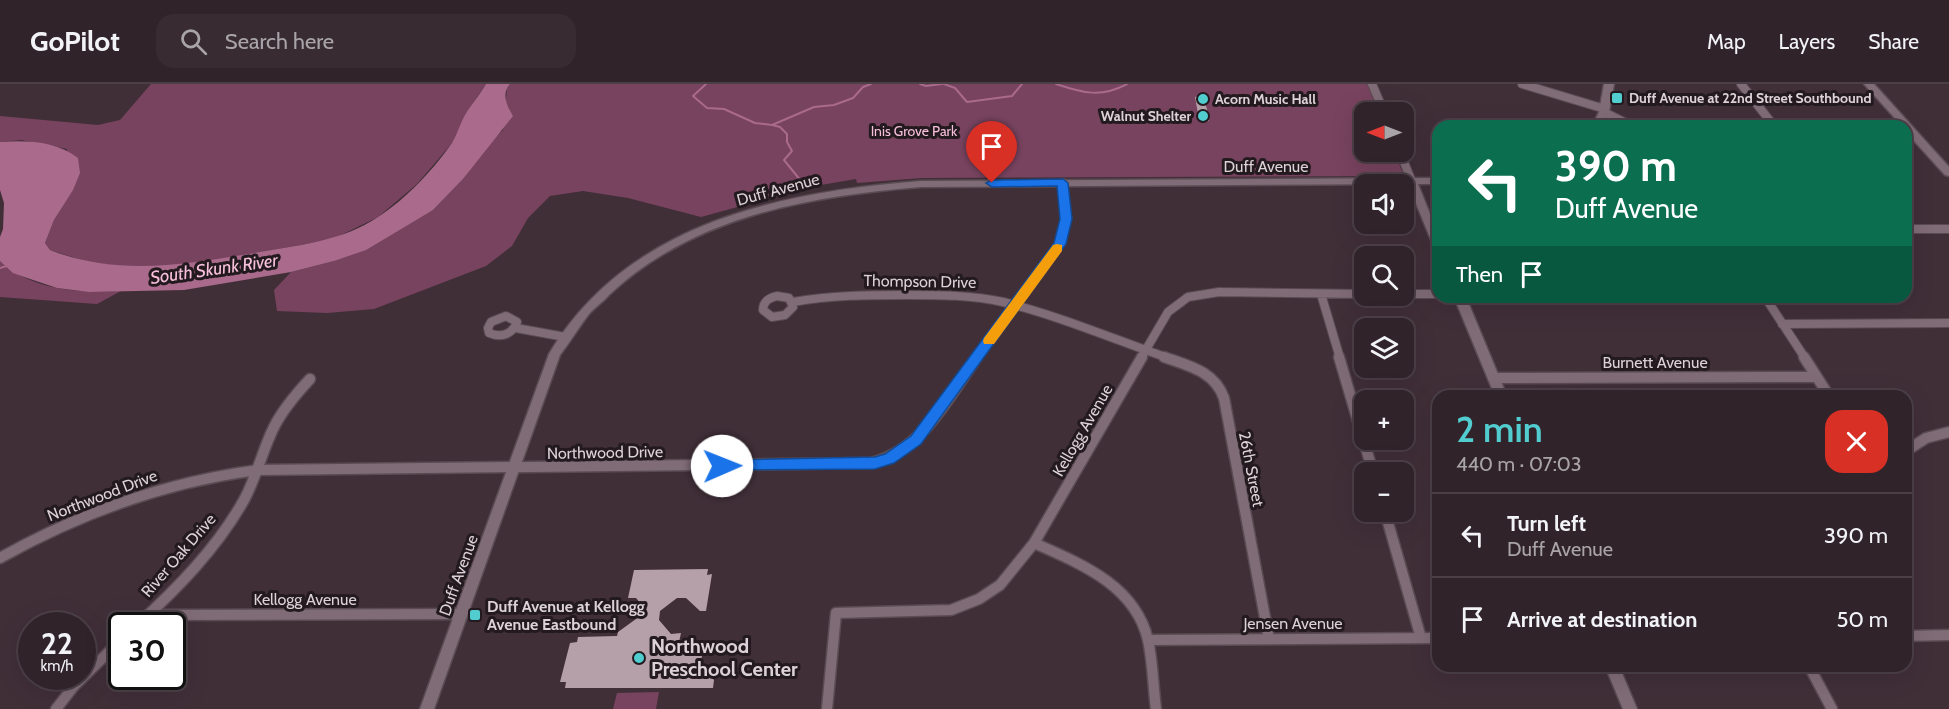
<!DOCTYPE html>
<meta charset="utf-8">
<style>
body{margin:0;font-family:Cabin,sans-serif;background:#392b32;color:#f1f3f6;height:100vh;display:flex;flex-direction:column;font-size:22px;white-space:nowrap}
*{box-sizing:border-box;margin:0}
p{font-size:20px;color:#a8a4a8}
.icon{flex:none;width:33px;height:33px;fill:none;stroke:currentColor;stroke-width:2;stroke-linecap:round;stroke-linejoin:round}
.map{position:relative;flex:1;overflow:hidden}
.details{position:absolute;left:1432px;top:306px;width:480px;height:282px;display:flex;flex-direction:column;background:#31232a;border-radius:18px;box-shadow:0 6px 24px #0002,0 0 0 2px #4c4047}
.details>*{flex:none}
.top-card{position:absolute;left:1432px;top:36px;width:480px;height:183px;border-radius:18px;box-shadow:0 6px 24px #0002,0 0 0 2px #4c4047;background:#0b6e4f;color:#fff;overflow:hidden}
.needle{width:39px;rotate:270deg}
.controls{position:absolute;left:1354px;top:18px;display:grid;gap:12px}
.controls a{display:grid;place-items:center;width:60px;height:60px;border-radius:12px;background:#31232a;box-shadow:0 6px 24px #0002,0 0 0 2px #4c4047;font-size:30px}
.speed{position:absolute;left:18px;top:528px;display:flex;gap:12px;font-size:30px;font-weight:700;text-align:center}
.speed>*{display:grid;place-content:center;width:78px;height:78px;border-radius:50%;background:#31232a;box-shadow:0 6px 24px #0002,0 0 0 2px #4c4047;line-height:1}
.speed small{font-size:15px;font-weight:400}
.speed .limit{border:3px solid #111;border-radius:9px;background:#fff;color:#111}
.pin{position:absolute;display:grid;place-items:center;width:51px;height:51px;color:#fff;margin:-62px -26px;border-radius:50% 50% 50% 0;rotate:-45deg;box-shadow:0 0 6px #0007}
.pin .icon{rotate:45deg}
.me{position:absolute;width:66px;margin:-33px;rotate:89deg;stroke-linejoin:round;filter:drop-shadow(0 0 4px #0008)}
.turn{display:flex;align-items:center;gap:21px;height:126px;padding:0 24px;font-size:27px}
.turn .icon{width:78px;height:78px;stroke-width:2.5}
.turn b{display:block;font-size:42px;line-height:51px}
.then{display:flex;align-items:center;height:57px;padding:0 24px;background:#0003;gap:12px;font-size:22px}
.round{display:grid;place-items:center;flex:none;width:63px;height:63px;border-radius:18px;background:#392b32}
.overview{display:flex;align-items:center;justify-content:space-between;height:102px;padding:0 24px}
h1{font-size:36px;font-weight:600;line-height:45px;color:#52cdcf}
ul{padding:0;list-style:none}
li{display:flex;align-items:center;gap:18px;height:84px;padding:0 24px;border-top:2px solid #4c4047}
li div{flex:1}
li b{display:block;font-size:22px}
li em{font-style:normal}
header{display:flex;align-items:center;gap:36px;box-sizing:border-box;height:84px;padding:0 30px;background:#31232a;border-bottom:2px solid #4c4047}
header strong{font-size:28px}
nav{display:flex;gap:33px;margin-inline-start:auto;font-size:21px}
.search{width:420px;height:54px;background:#392b32;display:flex;align-items:center;gap:15px;box-sizing:border-box;padding:0 21px;border-radius:18px;color:#a8a4a8;font-size:22px}
.map>svg:first-child{display:block}
.green{fill:#78435f}
.water{fill:#a96a8b}
.lines{fill:none;stroke-linecap:round;stroke-linejoin:round}
.stream{stroke:#a96a8b;stroke-width:2}
.building{fill:#b5a0aa}
.street-far1-casing{stroke:#5a4b52;stroke-width:10}
.street-casing{stroke:#5a4b52;stroke-width:13}
.secondary-casing{stroke:#5a4b52;stroke-width:3}
.street-far1{stroke:#806c76;stroke-width:8}
.street{stroke:#806c76;stroke-width:10}
.secondary{fill:#806c76;fill-rule:evenodd}
.route{fill:#1a73e8;stroke:#114b97;stroke-width:1.5}
.slow{fill:#f59e0b}
.poi-dot{fill:#52cdcf;stroke:#221a1e;stroke-width:2}
.labels{text-anchor:middle;stroke-width:6;stroke-linejoin:round;paint-order:stroke}
.far-poi-label{font-size:14px;font-weight:bold;fill:#dcd1d6;stroke:#221a1e;text-anchor:start}
.far-park-label{font-size:14px;fill:#f6beda;stroke:#221a1e}
.street-label{font-size:16px;fill:#dcd1d6;stroke:#221a1e}
.poi-label{font-size:16px;font-weight:bold;fill:#dcd1d6;stroke:#221a1e;text-anchor:start}
.water-label{font-size:18px;font-style:italic;fill:#f8c0dc;stroke:#221a1e}
.near-poi-label{font-size:20px;font-weight:bold;fill:#dcd1d6;stroke:#221a1e;text-anchor:start}
</style>
<header>
<strong>GoPilot</strong>
<div class="search"><svg class="icon" aria-label="search" viewBox="0 0 24 24"><circle cx="10" cy="10" r="6"/><path d="M15 15l6 6"/></svg>Search here</div>
<nav><a>Map</a><a>Layers</a><a>Share</a></nav>
</header>
<div class="map">
<svg width="1949" height="625" viewBox="0 0 1949 625">
<rect width="100%" height="100%" fill="#412f38"/>
<path class="green" d="M151,0h335l-19,28 -14,30 -36,42 -39,33 -45,22 -103,19 -71,9 -39,-1 -29,-3 -41,-13 -5,-7 9,-23 9,-15 4,-56 -46,-9 -21,2v-26l98,9 22,-5z
M510,0h858l11,28h-14v40h29l9,21 -6,3 -475,2 -65,5 -1,-4 -41,7 -114,31 -73,-19 -45,-7 -33,5 -22,22 -16,28 -26,20 -112,43 -47,4 -50,-2 -3,-21 17,-18 43,-11 99,-51 30,-31 26,-36 14,-13 4,-42z
M0,176c30,31 81,33 121,31l-24,13 -97,-7z
M659,608l-3,17h-43l4,-16z"/>
<path class="water" d="M486,0h24c-9,10 -3,22 3,32l-50,63 -30,31 -67,40 -32,11 -43,11 -107,18 -95,2 -32,-4 -24,-8 -20,-7 -13,-12v-24l3,-8 1,-26 -4,-13v-48c27,-2 56,-1 78,16l2,15 -7,17 -19,30 -9,23 5,7c72,28 142,13 216,1 39,-7 78,-11 112,-34 28,-18 55,-47 74,-74 6,-10 9,-23 16,-33 6,-9 13,-17 18,-26z"/>
<g class="lines">
<path class="stream" d="M706,0l-13,12 14,12 17,1 31,14 17,2 42,-18 20,-2 19,-7 10,-11 8,-3
M920,0l6,2 16,-2
M944,0l11,4 12,14 45,-6 10,-12
M1056,0c27,9 45,14 71,0
M772,41l8,2 7,7v8l5,9 -8,9 17,21
M0,184l10,-3"/>
</g>
<path class="building" d="M1202,11l5,14 2,12 -8,1 -2,-3 -4,-22z
M708,485l-1,6 5,-1 -6,37h-6l-14,-13h-9l-17,13 -1,9 12,14 10,-1 -2,9 14,14h9l-2,9 14,15 -1,8h-148l1,-6h-6l10,-39 7,-1 1,-5 39,-1 1,-4 29,-21 -11,-13h-8l6,-28z"/>
<g class="lines">
<defs>
<path id="street-far1" d="M1372,0l12,28
M1522,0l83,25
M1741,0l33,42
M1604,28l28,14
M1400,68l12,30
M1906,145h43
M1321,210l19,64
M1404,210h34
M777,212l12,2 4,9 -8,8 -13,2 -9,-7c0,-9 6,-12 14,-14z
M1765,213l40,61
M793,218c38,-7 76,-7 114,-7 32,0 65,0 96,7 54,13 113,38 165,56
M506,232l11,6c-5,13 -16,16 -28,11l-1,-5 3,-6z
M1782,240l167,-1
M516,244l49,9
M976,274l84,-114 6,-25 -3,-36
M1141,274l27,-46 20,-15 31,-5 146,2"/>
<path id="street" d="M1164,273c25,9 50,14 60,41l45,241
M1339,273l34,115
M1804,273l25,39
M1493,294l324,-1
M1906,367l20,-13 23,-6
M1385,428l36,126
M1034,459c47,21 101,42 114,97 5,23 5,46 8,69
M0,474c82,-46 165,-76 258,-88l613,-7c51,-12 78,-66 106,-106
M149,531l312,-1
M136,542c41,-37 81,-78 108,-126 13,-24 18,-49 30,-73 9,-18 22,-33 36,-48
M1906,552l43,-1
M1148,556l290,-2
M1809,582l23,43
M56,625l18,-23 48,-47
M827,625l9,-96 115,-3 28,-11 21,-14 34,-42 108,-186"/>
<path id="secondary" d="M1604,0h10l-5,28 -7,14h-10l7,-14z
M1864,0h10l75,83v9l-4,-1 -39,-43v-6h-4z
M1438,94v6h-20l20,50v15l-5,-4 -25,-61 -487,3c-111,9 -228,29 -312,108 -6,7 -14,12 -20,19 -10,13 -19,28 -29,41l-126,354h-14l129,-355c78,-131 231,-162 372,-173z
M1454,213h12l41,99h-12z
M1605,582h14l18,43h-14z"/>
</defs>
<use href="#street-far1" class="street-far1-casing"/>
<use href="#street" class="street-casing"/>
<use href="#secondary" class="secondary-casing"/>
<use href="#street-far1" class="street-far1"/>
<use href="#street" class="street"/>
<use href="#secondary" class="secondary"/>
</g>
<path class="route" d="M1063,95l5,4 4,36 -6,25 -145,200 -27,19 -19,6 -158,1 -2,-4 2,-4 5,-2 153,-3 10,-3 26,-18 143,-193 6,-24 -3,-33 -65,1 -6,-4 6,-3z"/>
<path class="slow" d="M1057,160l5,1v6l-68,93h-10l-1,-3 1,-3 69,-93z"/>
<g class="poi-dot">
<rect x="1611" y="8" width="12" height="12" rx="3"/>
<circle cx="1203" cy="15" r="6"/>
<circle cx="1203" cy="32" r="6"/>
<rect x="469" y="525" width="12" height="12" rx="3"/>
<circle cx="639" cy="574" r="6"/>
</g>
<g class="labels">
<g class="far-poi-label">
<text x="1629" y="19">Duff Avenue at 22nd Street Southbound</text>
<text x="1215" y="20">Acorn Music Hall</text>
<text x="1191" y="37" text-anchor="end">Walnut Shelter</text>
</g>
<g class="far-park-label">
<text x="914" y="52">Inis Grove Park</text>
</g>
<g class="street-label">
<text x="1266" y="88">Duff Avenue</text>
<text transform="translate(778 105) rotate(-15)" y="6">Duff Avenue</text>
<text transform="translate(920 197) rotate(1)" y="6">Thompson Drive</text>
<text x="1655" y="284">Burnett Avenue</text>
<text transform="translate(1082 346) rotate(-60)" y="6">Kellogg Avenue</text>
<text transform="translate(605 368) rotate(-1)" y="6">Northwood Drive</text>
<text transform="translate(1252 385) rotate(79)" y="6">26th Street</text>
<text transform="translate(102 411) rotate(-21)" y="6">Northwood Drive</text>
<text transform="translate(178 471) rotate(-49)" y="6">River Oak Drive</text>
<text transform="translate(458 491) rotate(-70)" y="6">Duff Avenue</text>
<text x="305" y="521">Kellogg Avenue</text>
<text x="1293" y="545">Jensen Avenue</text>
</g>
<g class="poi-label">
<text x="487" y="528">Duff Avenue at Kellogg<tspan x="487" dy="18">Avenue Eastbound</tspan></text>
</g>
<g class="water-label">
<text transform="translate(214 185) rotate(-8)" y="6">South Skunk River</text>
</g>
<g class="near-poi-label">
<text x="651" y="569">Northwood<tspan x="651" dy="23">Preschool Center</tspan></text>
</g>
</g>
</svg>
<div class="controls">
<a><svg class="needle" viewBox="-14 -14 28 28"><path d="M0-13l5 13h-10z" fill="#e53935"/><path d="M0 13l5-13h-10z" fill="#a8a4a8"/></svg></a>
<a><svg class="icon" aria-label="sound" viewBox="0 0 24 24"><path d="M4 9h4l5-4v14l-5-4H4zM17 9q2 3 0 6"/></svg></a>
<a><svg class="icon" aria-label="search" viewBox="0 0 24 24"><circle cx="10" cy="10" r="6"/><path d="M15 15l6 6"/></svg></a>
<a><svg class="icon" aria-label="layers" viewBox="0 0 24 24"><path d="M12 4l9 5-9 5-9-5zM3 14l9 5 9-5"/></svg></a>
<a>+</a>
<a>−</a>
</div>
<div class="speed"><div>22<small>km/h</small></div><div class="limit">30</div></div>
<div class="pin" style="left:992px;top:99px;background:#d93025"><svg class="icon" aria-label="arrive" viewBox="0 0 24 24"><path d="M6 21V4h12l-3 4 3 4H6"/></svg></div>
<svg class="me" style="left:722px;top:382px" viewBox="-20 -20 40 40"><circle r="19" fill="#fff"/><path d="M0-13L10 11 0 6-10 11z" fill="#1a73e8"/></svg>
<div class="top-card">
<div class="turn"><svg class="icon" aria-label="left" viewBox="0 0 24 24"><path d="M17 20v-9H6M10 6l-5 5 5 5"/></svg><div><b>390 m</b>Duff Avenue</div></div>
<div class="then">Then<svg class="icon" aria-label="arrive" viewBox="0 0 24 24"><path d="M6 21V4h12l-3 4 3 4H6"/></svg></div>
</div>
<section class="details">
<div class="overview"><div><h1>2 min</h1><p>440 m · 07:03</p></div><a class="round" style="background:#d93025;color:#fff"><svg class="icon" aria-label="close" viewBox="0 0 24 24"><path d="M6 6l12 12M18 6L6 18"/></svg></a></div>
<ul>
<li><svg class="icon" aria-label="left" viewBox="0 0 24 24"><path d="M17 20v-9H6M10 6l-5 5 5 5"/></svg><div><b>Turn left</b><p>Duff Avenue</p></div><em>390 m</em></li>
<li><svg class="icon" aria-label="arrive" viewBox="0 0 24 24"><path d="M6 21V4h12l-3 4 3 4H6"/></svg><div><b>Arrive at destination</b></div><em>50 m</em></li>
</ul>
</section>
</div>
